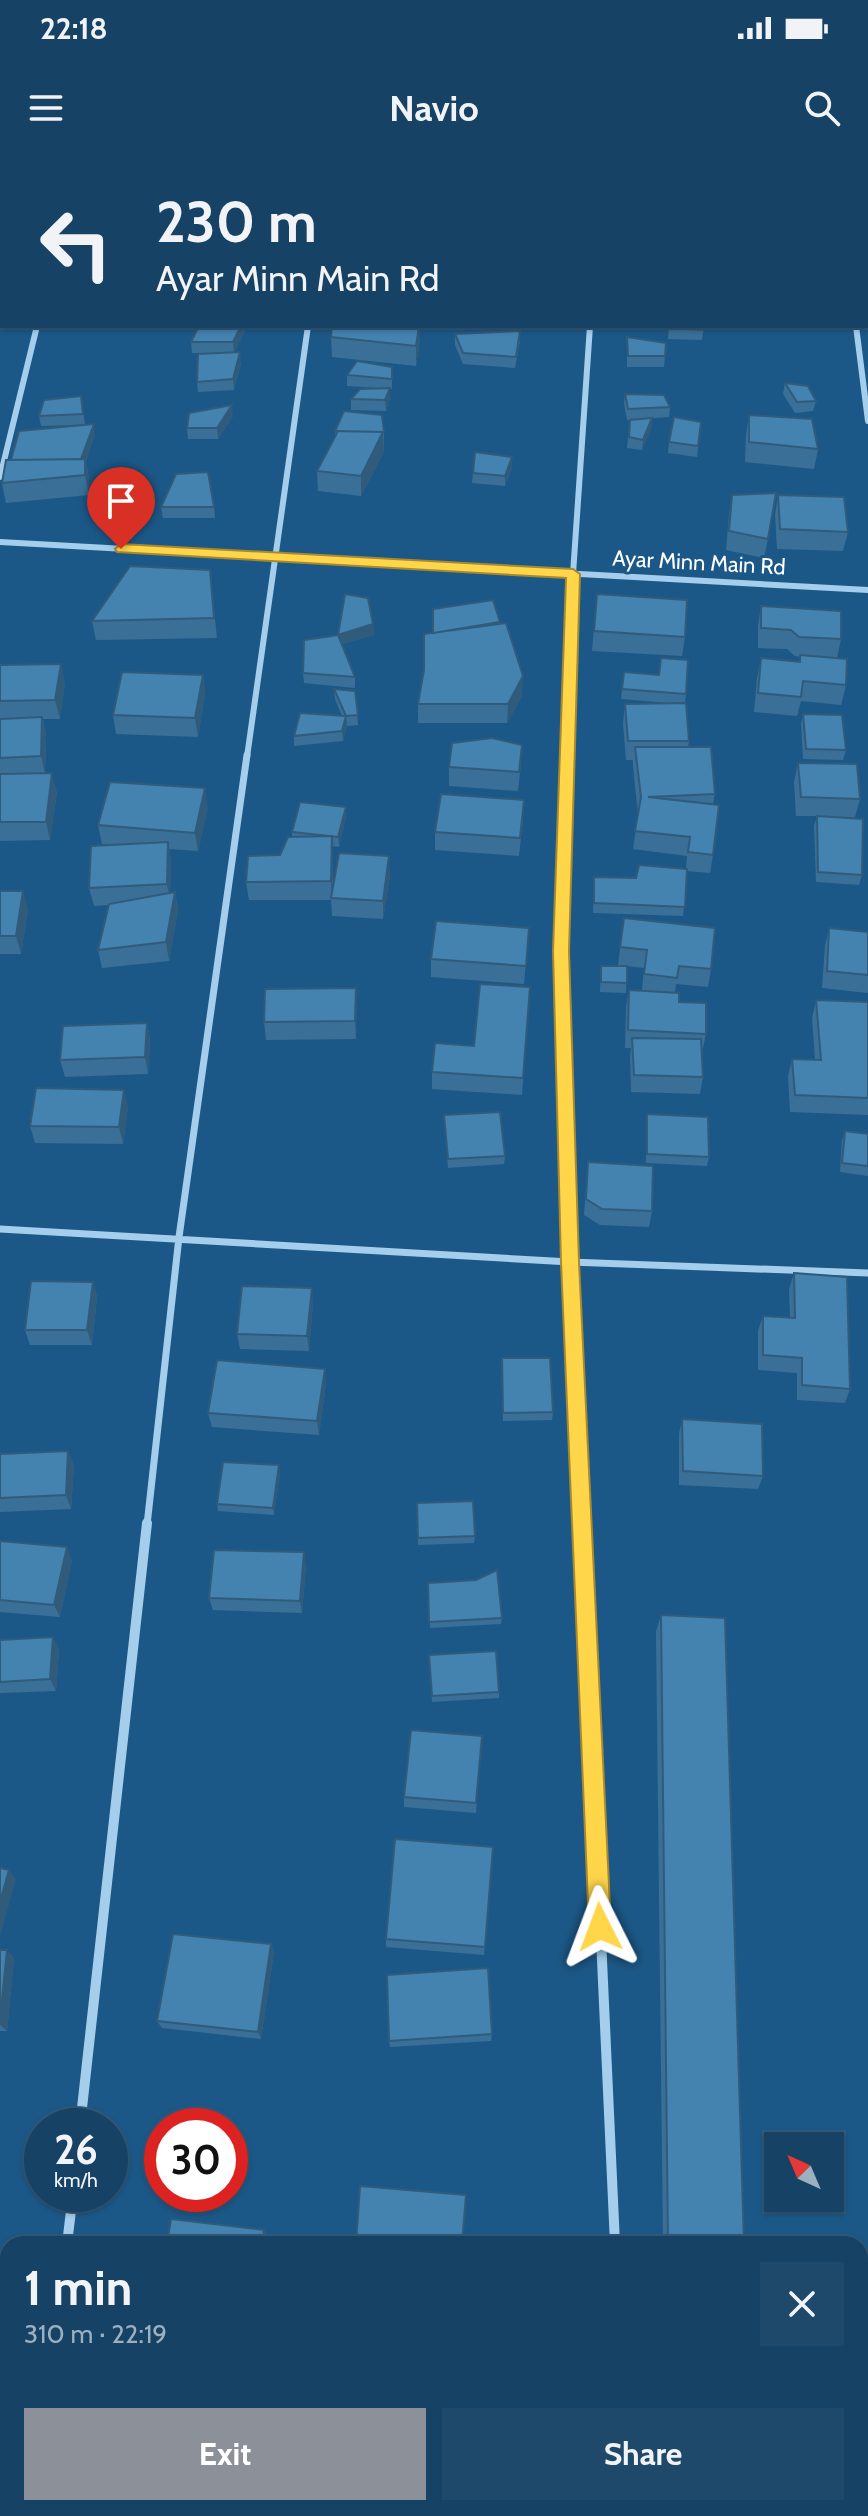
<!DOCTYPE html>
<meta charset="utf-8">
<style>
body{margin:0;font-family:Cabin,sans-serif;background:#1e496b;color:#f1f3f6;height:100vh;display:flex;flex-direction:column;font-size:30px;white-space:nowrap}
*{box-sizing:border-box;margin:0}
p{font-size:26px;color:#9db0bf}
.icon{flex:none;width:44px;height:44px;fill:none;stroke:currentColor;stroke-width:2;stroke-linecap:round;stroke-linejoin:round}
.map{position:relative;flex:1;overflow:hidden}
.side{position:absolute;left:0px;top:2076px;width:868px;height:280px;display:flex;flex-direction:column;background:#154265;border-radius:24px 24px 0 0;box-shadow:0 2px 6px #0004,0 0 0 2px #345b79}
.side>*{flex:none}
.banner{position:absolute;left:0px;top:0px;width:868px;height:168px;box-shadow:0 2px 6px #0004,0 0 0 2px #345b79;background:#154265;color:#f1f3f6;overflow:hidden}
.needle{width:52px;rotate:316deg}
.buttons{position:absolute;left:764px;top:1972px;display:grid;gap:16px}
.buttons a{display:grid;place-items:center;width:80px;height:80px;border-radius:0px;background:#154265;box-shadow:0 2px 6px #0004,0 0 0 2px #345b79;font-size:40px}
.speed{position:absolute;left:24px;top:1948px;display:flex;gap:16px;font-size:40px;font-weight:700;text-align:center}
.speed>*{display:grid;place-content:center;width:104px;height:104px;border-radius:50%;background:#154265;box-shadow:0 2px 6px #0004,0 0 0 2px #345b79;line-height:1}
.speed small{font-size:20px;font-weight:400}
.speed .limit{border:12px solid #d22;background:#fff;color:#111}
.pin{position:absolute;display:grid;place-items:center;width:68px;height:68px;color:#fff;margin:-82px -34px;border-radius:50% 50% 50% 0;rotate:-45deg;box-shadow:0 0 8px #0007}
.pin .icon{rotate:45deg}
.me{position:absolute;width:88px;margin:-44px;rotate:357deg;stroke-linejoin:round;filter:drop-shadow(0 0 6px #0008)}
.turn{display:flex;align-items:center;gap:28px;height:168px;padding:0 24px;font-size:36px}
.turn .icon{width:104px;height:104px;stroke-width:2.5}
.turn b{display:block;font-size:56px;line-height:68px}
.round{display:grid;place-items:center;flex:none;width:84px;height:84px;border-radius:0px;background:#1e496b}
.summary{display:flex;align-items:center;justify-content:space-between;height:136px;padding:0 24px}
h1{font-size:48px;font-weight:700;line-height:60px}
.primary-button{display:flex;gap:16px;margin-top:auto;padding:16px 24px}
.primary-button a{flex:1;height:92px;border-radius:0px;background:#8c9099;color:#fff;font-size:32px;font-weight:700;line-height:92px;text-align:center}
.primary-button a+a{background:#1e496b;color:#f1f3f6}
.status{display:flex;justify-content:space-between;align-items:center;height:56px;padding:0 40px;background:#154265;direction:ltr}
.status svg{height:22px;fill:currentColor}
header{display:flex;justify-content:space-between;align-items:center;height:104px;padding:0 24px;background:#154265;font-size:36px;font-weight:700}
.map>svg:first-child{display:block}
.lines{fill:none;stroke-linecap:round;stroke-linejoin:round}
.minor-far2{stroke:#a4ceec;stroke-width:6}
.minor-far1{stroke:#a4ceec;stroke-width:7}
.minor{stroke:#a4ceec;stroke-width:10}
.wall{fill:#3a7097}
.shaded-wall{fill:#305b7b}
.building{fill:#4482b0;stroke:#305b7b;stroke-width:2}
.route{fill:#ffd54a;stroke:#a68a30;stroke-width:2}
.labels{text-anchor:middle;stroke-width:6;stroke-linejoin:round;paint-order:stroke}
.far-street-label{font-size:22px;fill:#fff;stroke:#1c5887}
</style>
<div class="status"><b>22:18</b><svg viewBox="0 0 49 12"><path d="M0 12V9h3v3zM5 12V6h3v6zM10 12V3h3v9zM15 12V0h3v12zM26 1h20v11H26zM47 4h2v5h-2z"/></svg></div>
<header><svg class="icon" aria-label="menu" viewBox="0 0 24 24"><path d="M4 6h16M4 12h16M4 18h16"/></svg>Navio<svg class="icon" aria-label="search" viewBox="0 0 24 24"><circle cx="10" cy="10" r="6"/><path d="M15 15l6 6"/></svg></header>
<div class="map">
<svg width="868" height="2356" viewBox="0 0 868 2356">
<rect width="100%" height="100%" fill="#1c5887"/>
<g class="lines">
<path class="minor-far2" d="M856,166l12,95
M0,317l37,-151
M0,382l868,48
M247,597l61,-431
M567,597l6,-183 17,-248"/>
<path class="minor-far1" d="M567,595l-6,196 9,311 12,263
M0,1069l570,33 298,11
M147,1365l32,-288 68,-482"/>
<path class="minor" d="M582,1363l33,721
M80,1966l67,-603
M67,2084l6,-50
M0,2264l8,1
M860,2332l8,1
M38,2356l1,-8
M624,2356l1,-8"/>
</g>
<path class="wall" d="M0,0h26l-2,2h-22v33l-2,4h2v42h-2z
M219,0h63v2h-63z
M498,0h51v2h-51z
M199,166h45l1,5 -11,21 7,11 -7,27 -36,2 -1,-10 27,-29h-32l-1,-11z
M621,166h39l-1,3 -38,1z
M669,166h35l-2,14 -34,-1z
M455,174l65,7 -5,27 -52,-4 -8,-19z
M331,177l89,2 -4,27 -84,-9z
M627,177l39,6 -2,24h-37z
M392,207v22h-2v9l-4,13 -35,-1v-11l27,-11 -31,-2v-11z
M785,223l31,18 -3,10 -18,2 -12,-19z
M625,234l45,13 -1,10 -42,3 -3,-16z
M81,236l4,28 10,10 -9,27 3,18v16l-83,8 -4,-20 9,-23 68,-35 -38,1 -2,-10z
M749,255l69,34 -4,20 -69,-7 1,-27z
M233,256l-15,23h-30l-1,-11z
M652,258l-1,11 -9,21 -15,-2 3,-28z
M701,262l-4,35 -29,-4 1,-11z
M335,271l49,1v20l-23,44 -43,-5 -1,-20 19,-35z
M512,308l-7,18 -33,-3 1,-10z
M732,335l36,44 -4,19 -38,-8 3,-35z
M778,335l70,37 -5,19 -66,-2 -2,-34z
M161,347h53l1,11h-52z
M210,410l7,68 -121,2 -4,-19z
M597,434l88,43 -3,19 -90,-5z
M761,446l80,33 -4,19 9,27 -5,20 -40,-4 -4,15 -43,-4 3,-34 4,-20 38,4 1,-5 -5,-1 -8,-7 -29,-1v-22z
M500,462l22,74 -15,27h-89v-19z
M373,464l1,11 -32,9 13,33v11l-51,-5 -1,-10 35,-38z
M0,505l65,18 -5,36h-17l3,17 -1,37 12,19 -7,48 -50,1z
M624,512l62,22 -1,9 4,38 -1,6 27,47 -2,10v51l-3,18 -23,-2 -4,45 -90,-3 1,-36 42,1 50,-10 1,-12 -54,-7 5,-35 -5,-48v-6h-7l-3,-37 2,-19 43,-1 -47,-4z
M203,515l2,19 -7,43 -82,-3 -3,-19z
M334,529l21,2 3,34 -11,1 -4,15 -49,5v-10l48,-20 -7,-17z
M803,554l43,36 -3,10 -40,-1 -2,-35z
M798,603l62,36 -5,18h-33l40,58 -3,10 -43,-3 -2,-56 3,-10h-21l-2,-34z
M521,604l-3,27 -69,-5v-19z
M208,647l-10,44 -29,-2 2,12 -1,32 5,-1 3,18 -9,51 -67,7 -4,-18 10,-45 -14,1 -5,-18 27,-43 -14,-1 -4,-19z
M346,647v10l-7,30 -7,-1 1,43 57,-14 -7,44 -51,-3 -1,-16h-82l-3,-18 34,-27 12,-18v-5z
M523,659l-4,37 -84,-6v-18z
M0,731l28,18 -7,45h-21z
M624,758l87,51 -3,18 -32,-3 -1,8 4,10 27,32 -4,18 1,25 -3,17 -69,-2 -1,-37 1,-7h-6l1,-41 3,-17h13l2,-22 -17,-2 -1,27 -26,-1 1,-26h25l-8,-1z
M529,768l-5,56 -93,-7v-18z
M829,768l39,4v61l-46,-5 3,-42z
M530,827l-8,108 -90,-6v-17l42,-26z
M356,828v51l-90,1 -2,-18z
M816,840l52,2v113l-78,-3 -2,-36 4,-17h23l-3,-41z
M147,863l3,17 -2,34 -83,3 -5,-17z
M128,947l-5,37 -88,-1 -5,-17z
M647,954l62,43 -2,9 -61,-3v-40z
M444,955l61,41 -1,8 -56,4z
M845,971l23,3v42l-28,-4 2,-32z
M588,1002l64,49 -3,16 -49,-2 -16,-10z
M794,1113l56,116 -5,14 -48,-3v-27l-39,-3v-39l5,-15 27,1 -1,-28z
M93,1122l4,15 -5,48h-62l-5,-15z
M313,1143l-4,48 -69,-2 -3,-15z
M502,1198l51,54 -1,8 -49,1z
M326,1223l-7,52 -107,-8 -4,-14z
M682,1259l81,57 -5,13 -79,-4v-51z
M68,1291l6,14 -3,44 -71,3v-58z
M280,1313l-6,42 -56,-4 -1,-7z
M417,1343l58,33 -1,7 -56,2z
M0,1381l72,19 -12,57 -60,-5z
M306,1405l-4,48 -89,-3 -4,-12z
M428,1423l74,35 -1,6 -71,4z
M661,1455l83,629h-81l-7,-612z
M0,1480l59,9 -3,42 -56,2z
M429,1495l70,37v6l-67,4z
M482,1576l-6,77 -72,-6v-10z
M493,1687l-9,108 -98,-8v-8z
M271,1784l3,8 -13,87 -99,-11 -5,-7z
M0,1790h7l7,8 -7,73h-7z
M492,1874l-1,7 -101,6 -1,-6z"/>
<path class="shaded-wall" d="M2,21v14l-2,4v-14z
M241,166h3l1,5 -11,22 -1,-11z
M419,166l1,13 -4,27v-20z
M240,192l1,11 -7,27 -1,-11z
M390,228v10l-4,13 -1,-11z
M232,245l1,11 -15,23 -1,-11z
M652,258l-1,11 -9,21 1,-10z
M94,264l1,10 -9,27 3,18v16l-4,-20 -5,-14z
M383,272l1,20 -23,44v-20z
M512,297v11l-7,18v-10z
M373,464l1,11 -35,10 -1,-10z
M61,504l4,19 -5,36 -5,-19z
M203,515l2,19 -7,43 -3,-19z
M523,516l-1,20 -15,27 1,-19z
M346,556l1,10 -4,15 -1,-10z
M42,557l4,19 -1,38 -4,-18z
M52,613l5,19 -7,48 -4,-18z
M205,628l3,19 -10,44 -3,-18z
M346,647v10l-7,30 -1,-10z
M332,676l1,19 -1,45 -1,-19z
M168,682l3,19 -1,41 -3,-18z
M389,696l1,19 -7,44v-18z
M23,731l5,18 -7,45 -5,-18z
M175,732l3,18 -9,51 -3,-19z
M356,828l1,18 -1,33 -1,-18z
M147,863l3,17 -2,34 -3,-17z
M124,930l4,17 -5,37 -4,-17z
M93,1122l4,15 -5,48 -5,-15z
M312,1128l1,15 -4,48 -2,-15z
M325,1209l1,14 -7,52 -2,-14z
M68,1291l6,14 -3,44 -5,-14z
M279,1305l1,8 -6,42 -1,-7z
M67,1387l5,13 -12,57 -6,-12z
M304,1392l2,13 -4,48 -2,-12z
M53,1477l6,12 -3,42 -6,-12z
M9,1710l7,9 -16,58v-35z
M271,1784l3,8 -13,87 -3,-7z
M7,1790l7,8 -7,73 -7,-6v-6z
M264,2070l3,3 -2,11h-3z"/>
<path class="building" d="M507,0h42v2h-32z
M0,10h2v11l-2,4z
M0,39h2v21l-2,1z
M199,166h42l-8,16h-42z
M332,166h87l-3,20 -85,-9z
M669,166h35l-1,4 -34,-2z
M520,171l-4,26 -53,-4 -8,-19z
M627,177l39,6 -1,13h-37z
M240,192l-7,27 -36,3 1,-28z
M357,201l35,6v12l-45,-4z
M785,223l23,3 8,15 -19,1z
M390,228l-5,12 -34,-1 9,-10z
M625,234l39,1 6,12 -42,2z
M81,236l2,18 -44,2 5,-16z
M232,245l-15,23h-30l2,-15z
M344,251l38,4 2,17 -49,-1z
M749,255l63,4 6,30 -69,-7z
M674,257l27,5 -3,24 -29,-4z
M652,258l-9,22 -14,-3 1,-17z
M94,264l-13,35 -70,1 8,-29z
M338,271l45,1 -22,44 -44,-5z
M475,292l37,5 -7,19 -32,-3z
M85,299v16l-83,8 4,-23z
M208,312l6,35h-53l15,-33z
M776,333l-8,46 -39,-8 3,-36z
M778,335l66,2 4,35 -68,-3z
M130,406l80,4 4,48 -122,3z
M345,434l23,4 5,26 -35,11 17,42 -52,-4 1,-33 34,-5z
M597,434l90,6 -2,37 -91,-6z
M493,440l7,22 -67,11v-24z
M761,446l80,5v28l-42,-2 -8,-7 -30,-2z
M506,463l17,53 -15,28h-90l6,-34v-36z
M800,495l47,4 -1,26 -43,-4 -2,16 -43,-4 3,-35 39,4z
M661,498l27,2 -2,34 -64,-5 2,-17 35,3z
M61,504l-6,36 -55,1v-36z
M122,512l81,3 -8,43 -82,-3z
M334,529l21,2 3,24 -12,1z
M686,543l3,38h-61l-3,-37z
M300,553l46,3 -4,15 -48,5z
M803,554l39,1 4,35 -40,-1z
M42,557l-1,39 -41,2v-39z
M492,578l30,7 -3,27 -70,-5 3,-24z
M635,587h76l4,47 -67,3 71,8 -6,50 -25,-3 2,-15 -55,-6 6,-34z
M798,603l59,1 3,35 -59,-2z
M52,613l-6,49h-46v-48z
M110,622l95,6 -10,45 -97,-8z
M441,634l83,6 -4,38 -85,-6z
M300,642l46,5 -8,30 -46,-5z
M817,656l46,3 -1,56 -44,-3z
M332,676l-1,45 -85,1 2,-26 32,-1 8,-18z
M168,682l-1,42 -78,4 2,-42z
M339,693l50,3 -6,45 -52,-3z
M639,705l48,4 -2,38 -91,-4v-26l42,1z
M0,731h23l-7,45h-16z
M175,732l-9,50 -68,8 11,-46z
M624,758l91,10 -4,41 -32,-3 -2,12 -33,-4 3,-24 -27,-3z
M436,761l93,7 -3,38 -95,-7z
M829,768l39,4v43l-41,-4z
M601,806h26v17l-26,-1z
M480,824l50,3 -7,91 -91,-6 3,-29 39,3z
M356,828l-1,33 -91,1 1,-33z
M629,830l50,3v9l27,1v31l-78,-4z
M816,840l52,2v96l-73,-3 -3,-36 29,1z
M147,863l-2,34 -85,3 3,-34z
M632,878l69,1 2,38 -69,-2z
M36,928l88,2 -5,37 -89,-1z
M500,952l5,44 -57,3 -4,-44z
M647,954l61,3 1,40 -62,-3z
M845,971l23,3v32l-26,-3z
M588,1002l65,4 -1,45 -50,-2 -16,-10z
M794,1113l53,4 3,112 -48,-4v-27l-39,-3v-39l32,2z
M31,1121l62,1 -6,48h-62z
M242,1126l70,2 -5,48 -70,-2z
M502,1198h48l3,54 -50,1z
M217,1200l108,9 -8,52 -109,-8z
M682,1259l80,5 1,52 -80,-5z
M68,1291l-2,44 -66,3v-44z
M223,1302l56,3 -6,43 -56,-4z
M473,1341l2,35 -57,2 -1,-35z
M0,1381l67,6 -13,58 -54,-5z
M214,1390l90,2 -4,49 -91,-3z
M497,1410l5,48 -73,4 -1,-39 48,-3z
M661,1455l64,3 19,626h-76z
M53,1477l-3,42 -50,3v-42z
M496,1491l3,41 -67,4 -3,-41z
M411,1570l71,6 -6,67 -72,-6z
M395,1679l98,8 -8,100 -99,-8z
M0,1708l9,2 -9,32z
M173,1774l98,10 -13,88 -101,-11z
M0,1790h7l-7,69z
M488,1808l4,66 -103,7 -2,-66z
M360,2026l106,9 -4,49h-106z
M171,2059l93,11 -2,14h-95z"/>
<path class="route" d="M121,384l452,25 7,5 -11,377 10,311 32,665 -3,8 -8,3 -7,-3 -4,-8 -28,-665 -8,-311 13,-373 -449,-26 -2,-3z"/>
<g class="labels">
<g class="far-street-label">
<text transform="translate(699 402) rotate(3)" y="8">Ayar Minn Main Rd</text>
</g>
</g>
</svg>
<div class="buttons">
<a><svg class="needle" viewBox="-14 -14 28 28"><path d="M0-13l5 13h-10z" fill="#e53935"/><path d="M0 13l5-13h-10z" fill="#9db0bf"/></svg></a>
</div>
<div class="speed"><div>26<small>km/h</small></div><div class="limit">30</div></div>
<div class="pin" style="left:121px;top:389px;background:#d93025"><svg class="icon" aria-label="arrive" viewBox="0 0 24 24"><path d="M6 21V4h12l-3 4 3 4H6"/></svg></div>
<svg class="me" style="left:600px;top:1767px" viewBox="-20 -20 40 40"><path d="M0-17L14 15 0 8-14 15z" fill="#ffd54a" stroke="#fff" stroke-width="4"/></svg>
<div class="banner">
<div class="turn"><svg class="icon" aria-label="left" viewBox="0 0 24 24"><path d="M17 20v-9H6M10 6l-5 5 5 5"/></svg><div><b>230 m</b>Ayar Minn Main Rd</div></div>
</div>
<section class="side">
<div class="summary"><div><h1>1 min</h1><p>310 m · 22:19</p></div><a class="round"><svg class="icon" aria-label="close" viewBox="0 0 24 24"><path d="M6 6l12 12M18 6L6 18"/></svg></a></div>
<div class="primary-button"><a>Exit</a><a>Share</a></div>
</section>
</div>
